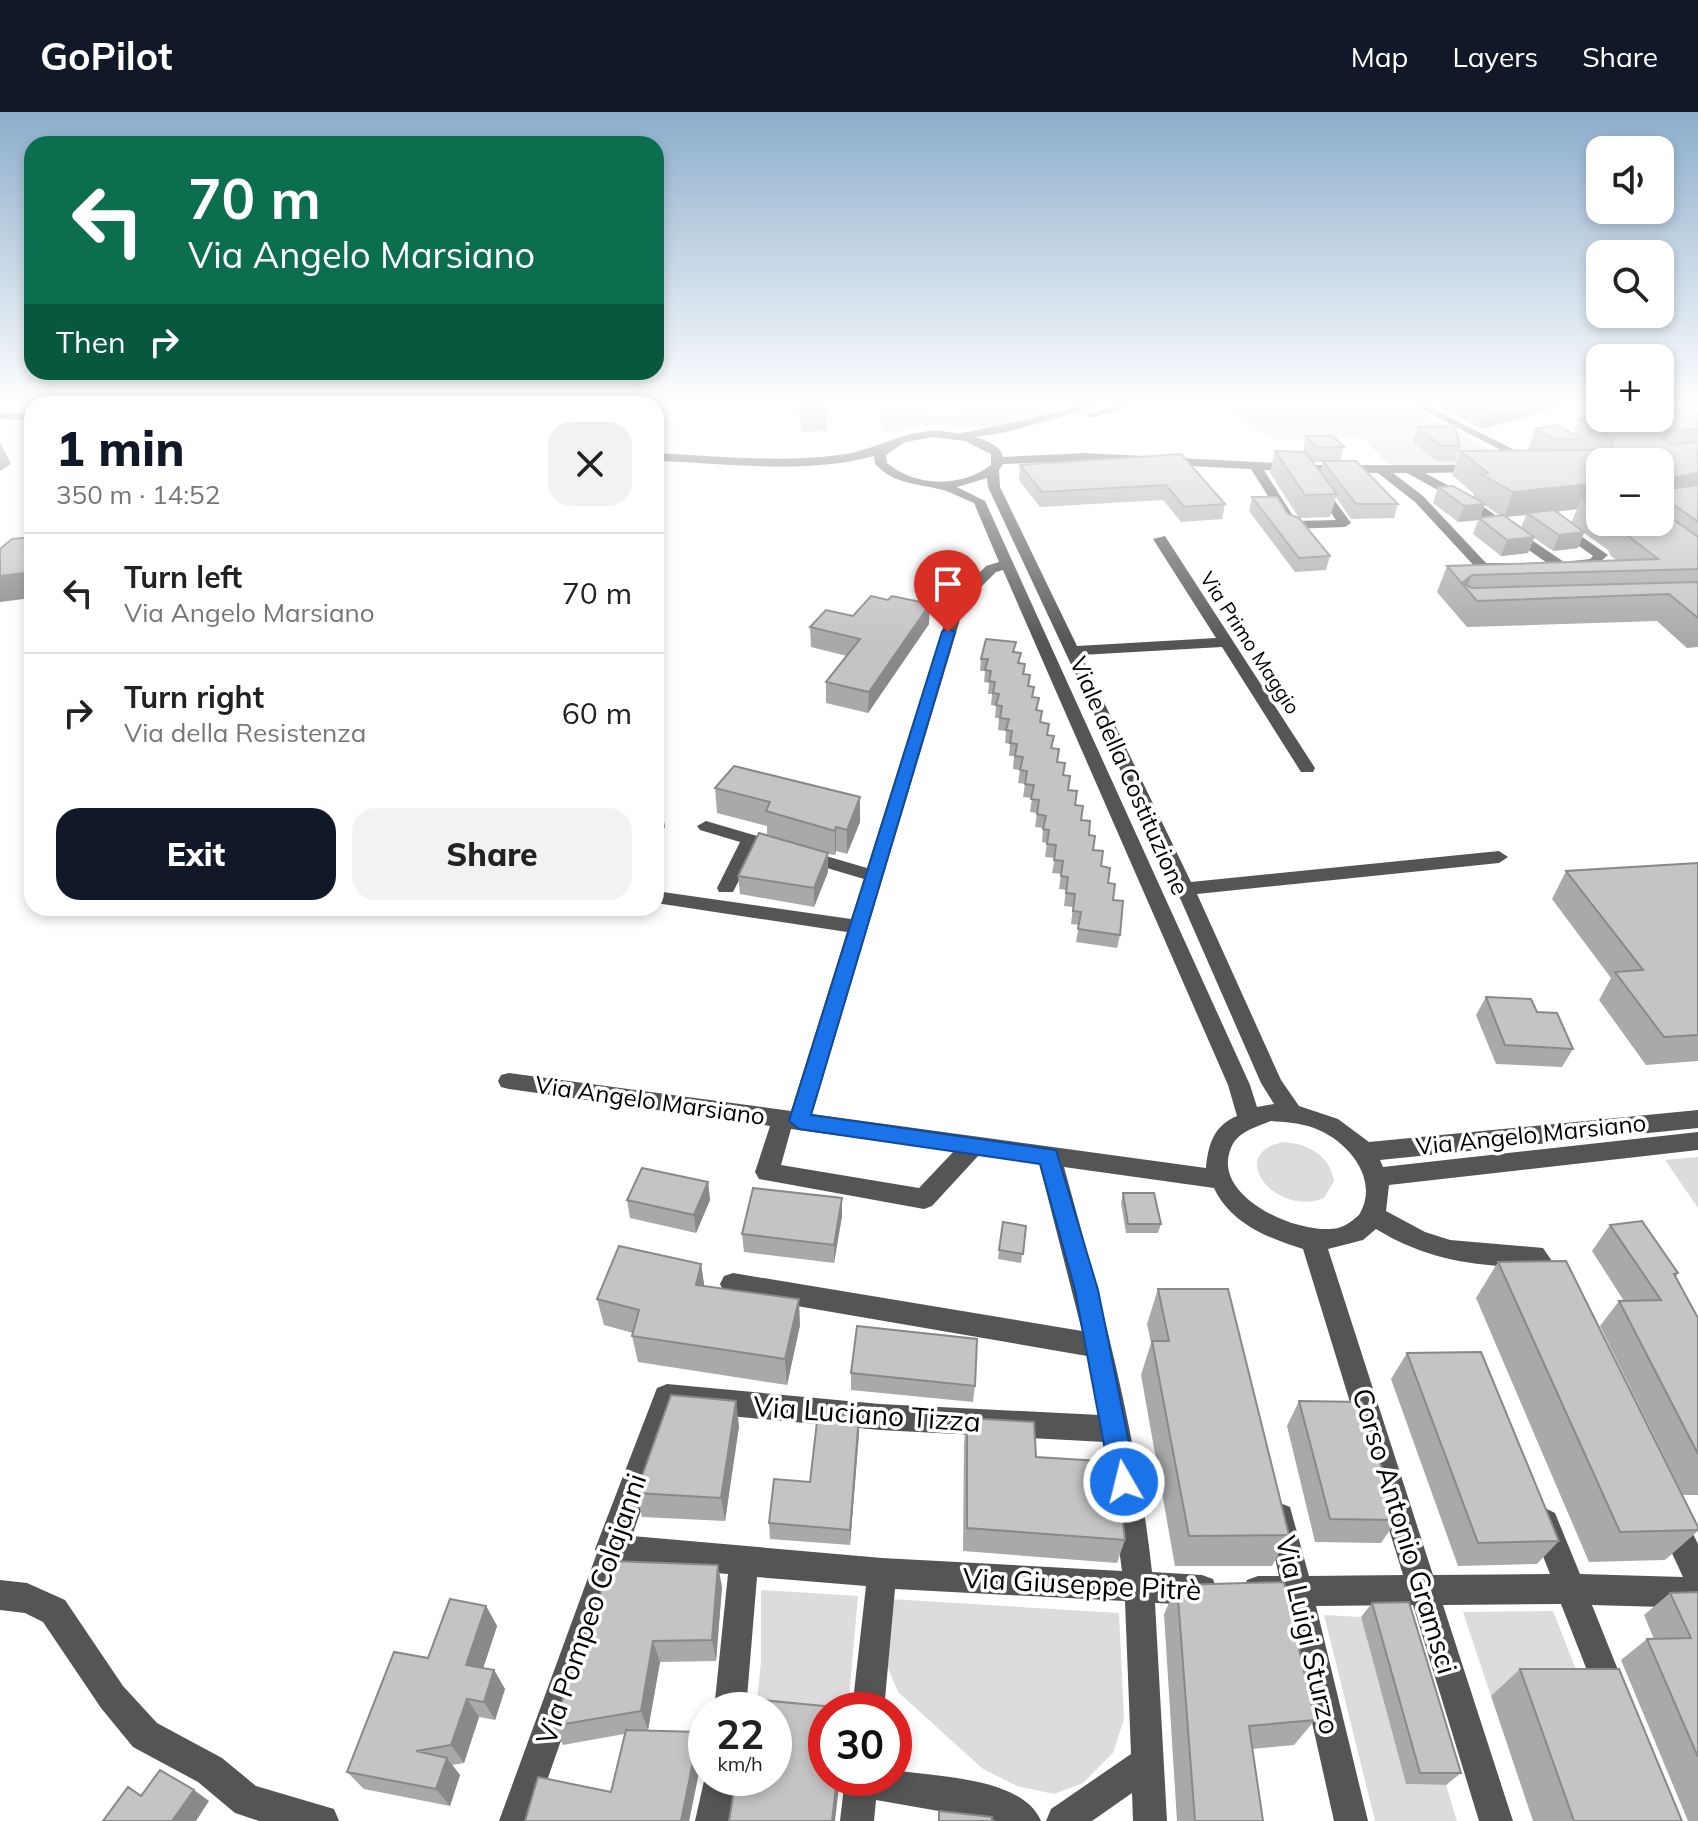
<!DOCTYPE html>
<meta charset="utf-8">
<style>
body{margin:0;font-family:Mulish,sans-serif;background:#f2f2f2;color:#222;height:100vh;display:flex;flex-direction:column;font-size:30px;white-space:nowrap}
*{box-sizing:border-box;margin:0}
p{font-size:26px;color:#767676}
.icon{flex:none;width:44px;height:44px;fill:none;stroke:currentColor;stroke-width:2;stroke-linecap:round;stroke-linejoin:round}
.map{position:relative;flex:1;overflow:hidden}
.sheet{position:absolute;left:24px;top:284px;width:640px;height:520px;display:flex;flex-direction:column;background:#fff;border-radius:24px;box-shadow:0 4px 12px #0003}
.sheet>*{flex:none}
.top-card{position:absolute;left:24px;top:24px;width:640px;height:244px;border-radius:24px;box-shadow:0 4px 12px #0003;background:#0b6e4f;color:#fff;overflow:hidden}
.fabs{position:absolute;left:1586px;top:24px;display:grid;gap:16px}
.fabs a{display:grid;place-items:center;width:88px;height:88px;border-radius:16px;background:#fff;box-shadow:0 4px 12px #0003;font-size:40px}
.speed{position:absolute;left:688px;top:1580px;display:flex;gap:16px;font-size:40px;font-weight:700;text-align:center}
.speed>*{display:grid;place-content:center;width:104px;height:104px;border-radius:50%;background:#fff;box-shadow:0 4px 12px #0003;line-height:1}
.speed small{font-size:20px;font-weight:400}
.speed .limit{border:12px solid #d22;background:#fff;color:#111}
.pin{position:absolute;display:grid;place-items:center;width:68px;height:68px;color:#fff;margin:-82px -34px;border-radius:50% 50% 50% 0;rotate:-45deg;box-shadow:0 0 8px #0007}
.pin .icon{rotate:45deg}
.me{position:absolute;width:88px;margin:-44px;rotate:352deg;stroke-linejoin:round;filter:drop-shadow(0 0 6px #0008)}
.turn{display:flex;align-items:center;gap:28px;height:168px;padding:0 32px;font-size:36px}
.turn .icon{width:104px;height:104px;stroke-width:2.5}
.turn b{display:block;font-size:56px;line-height:68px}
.then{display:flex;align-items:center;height:76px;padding:0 32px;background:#0003;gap:16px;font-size:30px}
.round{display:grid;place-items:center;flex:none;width:84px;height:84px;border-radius:24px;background:#f2f2f2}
.summary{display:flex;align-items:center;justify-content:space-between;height:136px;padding:0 32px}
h1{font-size:48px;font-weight:800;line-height:60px;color:#111827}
.cta{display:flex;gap:16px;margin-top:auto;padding:16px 32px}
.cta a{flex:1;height:92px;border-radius:24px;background:#111827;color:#fff;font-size:32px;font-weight:800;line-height:92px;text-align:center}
.cta a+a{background:#f2f2f2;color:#222}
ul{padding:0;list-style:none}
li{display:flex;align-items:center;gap:24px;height:120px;padding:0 32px;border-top:2px solid #e0e0e0}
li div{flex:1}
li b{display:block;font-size:30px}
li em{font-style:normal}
header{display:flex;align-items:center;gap:48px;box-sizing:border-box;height:112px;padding:0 40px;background:#111827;color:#fff}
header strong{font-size:38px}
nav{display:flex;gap:44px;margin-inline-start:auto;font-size:28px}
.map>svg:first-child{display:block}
.green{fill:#dcdcdc}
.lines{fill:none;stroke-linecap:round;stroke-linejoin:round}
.minor{fill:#555;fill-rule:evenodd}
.wall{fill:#a9a9a9;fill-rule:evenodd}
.shaded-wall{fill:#898989}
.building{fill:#c4c4c4;stroke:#898989;stroke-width:2}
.route{fill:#1a73e8;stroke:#114b97;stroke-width:2}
.labels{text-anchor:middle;stroke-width:7;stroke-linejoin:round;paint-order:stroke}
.far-street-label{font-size:20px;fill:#000;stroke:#fff}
.street-label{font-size:24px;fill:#000;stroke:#fff}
.near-street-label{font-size:28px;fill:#000;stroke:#fff}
</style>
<header>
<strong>GoPilot</strong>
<nav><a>Map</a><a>Layers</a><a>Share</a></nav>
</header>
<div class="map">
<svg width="1698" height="1709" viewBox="0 0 1698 1709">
<rect width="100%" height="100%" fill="#fff"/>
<path class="green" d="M962,291h122l-92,25 -61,-2 -47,8 -7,-19 13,-3 69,3 10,-5z
M1213,291h188l118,62 -122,1 -10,-3 -25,-26 -86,3z
M1284,1030c24,2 46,13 50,39l-10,17c-48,20 -100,-45 -40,-56z
M1698,1045v51l-33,-48z
M761,1478l97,6 -10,114h-92l5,-48z
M891,1487l228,14 5,106 -11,34 -30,30 -29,11 -37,-8 -34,-17 -85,-77 -10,-24z
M1553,1499l33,84 -95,1 -28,-84z
M1324,1503l37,2 45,167 40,1 11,36h-82z"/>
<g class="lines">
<path class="minor" d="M1092,291h16l-101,29 -32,5c10,3 26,8 28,20l82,-4 232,12h163l4,1v6l-59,1 41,22 98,67 26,-3 3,-3 -40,-29 -1,-3 6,-4 50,35 -14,12h-41l-95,-66 -51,-28h-14l30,23 63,67h25v6l-33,1 -63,-68 -37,-29 -114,-3 32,51 40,-1 -24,-34 6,-4 4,1 29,40 -6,4 -53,2 -6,-4 -35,-56 -166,-8 -82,3 -4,6 1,17 77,159 139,-8 -63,-99 12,-3 150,232 -2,4h-12l-79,-125 -141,8 110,227 308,-31 9,6 -9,6 -302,31 84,186 18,26 39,13 31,23 329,-32v18l-318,32 3,7 315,-35v18l-309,35 -3,26 39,21 25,8 93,8 24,35 -4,8c-19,7 -26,-11 -36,-24 -56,-1 -102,-8 -151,-38l-13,11 -35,9 105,326 117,-1 -20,-51 5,-10 10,-5 10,5 25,61 103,3 -25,-54 5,-10 10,-5 10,5 15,31v64l-106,-3 36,90 -5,11 -11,5 -11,-5 -40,-102 -118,1 70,216h-34l-66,-216 -97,1 52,215h-34l-48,-215h-28l-11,-4 -4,-11 4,-11 11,-4h21l-13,-59 4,-10 10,-4 10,4 19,69 94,-1 -100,-326c-35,-11 -72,-25 -89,-61l-150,-21c37,134 73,267 88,405l50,3 11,4 4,11 -4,11 -11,4 -47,-2 12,218h-34l-1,-28 -40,28h-46l5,-12 80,-55 -6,-153 -230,-12 -11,121h-32l14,-124 -109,-9 -11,133h-32l14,-136 -106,-9 -89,256h-34l98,-268 -2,-4 62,-161 10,-4 213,20 220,11 -13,-59 -354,-61 -9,-3 -4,-8 4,-8 9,-3 349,58 -43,-168 -60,-8 -47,51 -8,3 -165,-30 -4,-7 15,-46 -261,-37 -8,-2 -3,-6 3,-6 8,-2 282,38 56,-179 -191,-29v-12l195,28 13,-40 -108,-32 -23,45h-14l-2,-4 23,-46 -40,-12 -3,-4 9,-5 161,47 84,-266 35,-36 13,-4 -25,-59c-11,-4 -24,-12 -35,-14 -25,-6 -45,-5 -64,-25l-1,-8c-69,19 -147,7 -218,5v-8c60,3 123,10 183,2 34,-4 59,-22 93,-24 10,-1 21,3 30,2 43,-8 87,-19 130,-30zM933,325l32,4 26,13v11c-30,23 -75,22 -104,-2l-1,-8 19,-13zM987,366l1,9 188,402 85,194 13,21 -17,3 -7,-22 -265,-584 -28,-14zM1003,458l225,515 9,31c-23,9 -29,29 -31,52l-394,-54 153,-511 31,-31zM1271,1009c14,1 29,2 43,7 33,12 67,51 45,87 -7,6 -13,11 -21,13 -38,8 -128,-31 -107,-80 6,-16 25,-21 40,-27zM791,1017l163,22 -35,37 -138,-23zM676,1299l204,19 225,12 17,129 -240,-13 -250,-22z
M1125,291h16l-50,15 -5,-3z
M1410,291h12l118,60 -10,2z
M0,301l32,1v6l-32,-1z
M0,1468l27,3 38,17 58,86 34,37 65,35 34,28 78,23 5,12h-80l-24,-8 -37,-31 -65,-35 -32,-39 -58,-86 -18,-9 -25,-3z
M894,1658c42,7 129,7 147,51h-45l-120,-21 -2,21h-34l5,-43h49z
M706,1660v6h31l-8,43h-34z"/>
</g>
<path class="wall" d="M797,291h27l3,13v15l-25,1z
M1428,291h144l-90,26z
M1660,291h38v244l-11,1 -30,-27 -190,6 -30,-35 10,-26 169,-6 -5,-4 -3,-6 -24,-17 -6,15 -25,3 -19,-13 -6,15 -27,3 -28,-22 5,-14 -20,2 -25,-19 5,-16 35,10 1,-3 -22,-19 8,-24 68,-1 7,-21 38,5 5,-15 35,3 47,-4zM1600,350h60v60h-60zM1484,393l17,11 -21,2zM1577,397l-6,14 -15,-11zM1526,403l-5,13 -16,-11z
M1418,315l42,19 -5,15h-19l-23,-19z
M1306,324l38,11 -4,14 58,43 -4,14 -43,1 -15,-22 -6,20 -31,1 -29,-45 5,-22 29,1 -1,-1zM1312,350h11l-3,11z
M1181,342l44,50 -3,15 -41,3 -18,-22 -123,7 -21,-27 1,-15z
M1252,385l36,17 42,42 -4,14 -31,2 -46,-61z
M853,504l76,8 -61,89 -42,-10v-21l21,-26 -36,-9 -1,-20z
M1015,540l5,11 5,1 -1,10 6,1 -1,11 5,1 -1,11h6l-2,12 4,13 7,12 6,1 -2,12 29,72 8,15 4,15 15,33 5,17 7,35 -3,13 -41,-6 3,-17 -8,-1 2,-17 -9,-1 2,-16 -7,-1 2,-15 -9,-1 3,-15 -10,-1 2,-14 -5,-1 1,-14 -8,-1 2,-14 -7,-1 2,-14 -9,-1 2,-13 -7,-1 2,-13 -7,-1 1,-13h-5l1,-12 -5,-1 1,-12 -8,-1 1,-12h-4l1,-12 -5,-1 1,-11h-4l1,-11 -5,-1 1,-11h-5l1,-12z
M715,676l145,34 -13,32 -11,-3 -1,4 -7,-1v18l-14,35 -74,-13 -2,-18 29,-40v-10l-50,-13z
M1698,751v198l-52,4 -47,-65 12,-22 -59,-79 14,-28z
M1486,885l51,15 36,37 -11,18 -66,-3 -20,-49z
M708,1070l2,18 -14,33 -66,-15 -3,-18z
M1123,1081l38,31 -3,9h-32l-5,-30z
M842,1104l-8,47 -90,-11 -2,-18z
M1003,1110l23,4 -5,37 -23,-4z
M1610,1113l68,48 -2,4 22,41v177h-15l-83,-169 19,-25h5l-32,-50z
M1498,1150l200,265v4l-33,29 -76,2 -113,-264z
M701,1152l3,22 96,39 -13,60 -149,-23 -6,-26 1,-3 -29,-8 -7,-26z
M1158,1177l131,246 -17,31h-97l-34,-191 10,-32 -4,-19z
M1407,1241l152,188 -22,23 -79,2 -67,-187z
M851,1261l124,13 -2,16 -122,-12z
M1299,1289l98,119 -16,23 -66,-1 -28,-116z
M967,1306l69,39 89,83 -8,23 -154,-12 1,-108z
M739,1314l-14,95 -83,-4 -6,-24z
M859,1321l-9,112 -80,-6 -1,-16z
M612,1449l110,26 -6,74 -56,1 -12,68 56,18 -15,73h-164l86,-29 13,-58 -61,11 -10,-19z
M1177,1473l138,135 -21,25 -42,4 11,72h-86l-13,-207z
M1698,1480v229h-10l-67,-161 26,-21h7l-10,-24 26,-22z
M1372,1491l89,170 -15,12 -40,-1 -45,-167z
M486,1494l11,20 -14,42 11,2 11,19 -10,31 -16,-3 -15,46 -12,2 8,10 -10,31 -86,-17 -17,-17 81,-114z
M1520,1557l162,152h-149l-42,-125z"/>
<path class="shaded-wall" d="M1503,291h69l-90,26 8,-23z
M0,330l11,22 -11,7z
M1698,361v22h-37l-1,2 8,-19z
M1600,371v24l-19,-9 -4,11 -49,5 -1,-1 -1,2 -22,2 9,-25z
M1485,392l-6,16 -21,2 6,-16z
M1584,420l-6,16 -25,3 6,-16z
M1534,425l-6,16 -27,3 6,-16z
M32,460v26l-32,4v-26z
M1472,463l-6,13 -4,-5z
M930,492l-1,20 -61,89 1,-21z
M860,685v25l-13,32v-24z
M662,696l3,19 -9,16v-23z
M836,715v24l-1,4v-24z
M828,741v19l-14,35v-19z
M708,1070l2,18 -14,33 -2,-18z
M842,1086v18l-8,47v-18z
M701,1152l4,26 -9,-5z
M799,1187l1,26 -13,60 -2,-26z
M736,1289l3,25 -14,95 -4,-23z
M859,1304v17l-9,112v-15z
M718,1453l4,22 -6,74 -4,-21z
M486,1494l11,20 -19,58 -12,-19z
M653,1529l7,21 -12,68 -7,-19z
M494,1558l11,19 -10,31 -11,-18z
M467,1587l12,18 -15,46 -13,-18z
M699,1620l5,16 -15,73h-8z
M447,1646l13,17 -10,31 -14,-17z
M837,1666h3l-5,43h-3z
M194,1678l15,11 -13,20h-24z"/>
<path class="building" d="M799,291h25l3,13 -25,1z
M1482,291h21l-13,3z
M1680,291h18v26l-28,2 -8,7 9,7 27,-3v31l-30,5 4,11 26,-4v37l-38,-27v-33h-60v21l-87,9 -32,-18 7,-1 -28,-22 150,-1 4,-13 -36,-18 21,-4 1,3h5l8,4 15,-4h32v-8l23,-6z
M1556,313l27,14h-28l-20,-10z
M1455,314l5,20h-19l-23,-19z
M1306,324h27l11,11h-29z
M1275,339l30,1 32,42 -32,1z
M1181,342l44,50 -41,3 -18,-22 -124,7 -22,-27z
M1323,349h33l42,43h-42z
M1453,374l32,18 -21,2 -26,-19z
M1600,384v15l-19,-13z
M1252,385h25l11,17 11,4 31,38 -31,2z
M1554,398l30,22 -25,3 -32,-22z
M1660,398l38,27v32l-226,6 -10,8 10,5 226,-6v36l-29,-24 -192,7 -30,-35 211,-7 -36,-28 -3,-7 -3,-2h44z
M1503,403l31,22 -27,3 -28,-22z
M32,425v35l-32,4v-27l12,-10z
M871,484l17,4 4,-4 38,8 -61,88 -43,-10 34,-43 -50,-12 16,-17 27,6z
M986,527l30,3 -3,10 8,1 -3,10 7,1 -2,10 7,1 -2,11 6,1 -2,10 7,1 -3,12 6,1 -2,11 9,2 -2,11 7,1 -3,12 8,1 -2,13 8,1 -2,12 7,1 -2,14 9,1 -2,14 8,1 -2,14 9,1 -1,14 6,1 -2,14 10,1 -2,15 9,2 -2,15 7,1 -2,16 10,1 -3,34 -42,-6 3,-17 -8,-1 2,-17 -9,-1 2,-16 -7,-1 2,-15 -9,-1 2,-15 -9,-1 2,-14 -6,-1 3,-13 -9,-2 2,-14 -8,-1 3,-14 -9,-1 2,-13 -7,-1 3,-13 -8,-1 2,-12 -7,-1 2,-12 -6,-1 3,-11 -9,-1 2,-12 -6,-1 3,-11 -6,-1 2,-11 -6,-1 2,-10 -6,-1 3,-11h-7z
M734,654l126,31 -13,33 -11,-3 -1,4 -69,-20 4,-9 -55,-14z
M656,695l6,1 -6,12z
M759,721l69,20 -14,35 -76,-12z
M1698,751v172l-34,2 -49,-65 28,-2 -77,-99z
M1486,885l45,2 6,13 20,1 16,36 -68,-4z
M642,1056l66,14 -14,33 -67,-15z
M753,1076l89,10 -8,47 -92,-11z
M1123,1081h31l7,31h-33z
M1642,1109l36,52 -4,1 24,44v136l-79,-153 42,-1 -51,-75z
M1003,1110l23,4 -3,28 -24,-4z
M619,1134l82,18 -5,21 103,14 -14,60 -153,-23 7,-26 -42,-11z
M1566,1149l132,266v3l-78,2 -122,-270z
M1158,1177h70l61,246 -100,1 -37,-195h17z
M857,1214l120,13 -2,47 -124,-13z
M1481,1240l78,189 -81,2 -71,-190z
M671,1283l65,6 -15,97 -85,-5z
M1299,1289l63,1 35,118 -67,-1z
M818,1301l41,3 -9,114 -81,-7 5,-44 36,3z
M967,1306l67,4 2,35 80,5 9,78 -158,-12z
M612,1449l106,4 -6,75 -59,1 -12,70 -88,15z
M1284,1470l31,138 -66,6 14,95h-68l-18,-236z
M1698,1480v165l-51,-118 44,-1 -21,-45z
M450,1487l36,7 -20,59 28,5 -10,32 -17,-3 -16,46 -35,6 31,7 -11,31 -89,-17 47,-120 34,6z
M1409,1490l52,171h-41l-48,-170z
M1520,1557h99l63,152h-108z
M750,1587l96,9 -1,2h-19v68h11l-5,43h-103l7,-43h38v-68h-26z
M626,1618l73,2 -18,89h-156l13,-44 73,15z
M160,1658l34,20 -22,31h-69l25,-34 13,9z
M939,1699l53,6v4h-53z"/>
<linearGradient id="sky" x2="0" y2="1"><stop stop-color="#8cadcc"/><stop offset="0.55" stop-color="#fff"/><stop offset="1" stop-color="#fff" stop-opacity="0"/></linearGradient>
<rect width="1698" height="530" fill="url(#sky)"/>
<path class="route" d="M948,516l7,4 -144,483 245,35 42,140 39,192 -4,9 -9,4 -10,-4 -3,-9 -36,-192 -35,-126 -241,-35 -10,-8 153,-489z"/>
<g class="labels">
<g class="far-street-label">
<text transform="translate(1250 531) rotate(57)" y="7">Via Primo Maggio</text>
</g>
<g class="street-label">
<text transform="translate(1129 664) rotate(66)" y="8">Viale della Costituzione</text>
<text transform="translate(650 989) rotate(8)" y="8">Via Angelo Marsiano</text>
<text transform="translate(1531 1023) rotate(-6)" y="8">Via Angelo Marsiano</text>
</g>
<g class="near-street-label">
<text transform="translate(867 1302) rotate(4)" y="10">Via Luciano Tizza</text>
<text transform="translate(1405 1419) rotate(73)" y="10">Corso Antonio Gramsci</text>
<text transform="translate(1082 1472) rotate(3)" y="10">Via Giuseppe Pitrè</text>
<text transform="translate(591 1497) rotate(-71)" y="10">Via Pompeo Colajanni</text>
<text transform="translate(1308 1523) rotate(77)" y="10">Via Luigi Sturzo</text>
</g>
</g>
</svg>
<div class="fabs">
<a><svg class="icon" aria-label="sound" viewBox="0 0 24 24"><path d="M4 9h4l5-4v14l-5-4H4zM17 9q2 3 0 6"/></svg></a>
<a><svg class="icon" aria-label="search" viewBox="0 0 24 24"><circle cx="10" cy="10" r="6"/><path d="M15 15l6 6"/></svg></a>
<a>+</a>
<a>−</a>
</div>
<div class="speed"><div>22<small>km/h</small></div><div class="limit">30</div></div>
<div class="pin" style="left:948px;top:520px;background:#d93025"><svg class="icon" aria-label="arrive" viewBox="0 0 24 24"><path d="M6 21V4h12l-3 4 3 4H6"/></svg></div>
<svg class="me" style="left:1124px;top:1370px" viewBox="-20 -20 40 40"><circle r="17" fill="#1a73e8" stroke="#fff" stroke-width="3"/><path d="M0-11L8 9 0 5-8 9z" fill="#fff"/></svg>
<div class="top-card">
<div class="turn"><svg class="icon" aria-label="left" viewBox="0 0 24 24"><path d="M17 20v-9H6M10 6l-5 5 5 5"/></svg><div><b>70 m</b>Via Angelo Marsiano</div></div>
<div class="then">Then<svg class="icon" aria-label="right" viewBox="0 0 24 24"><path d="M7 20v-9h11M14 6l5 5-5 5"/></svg></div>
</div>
<section class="sheet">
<div class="summary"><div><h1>1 min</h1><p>350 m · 14:52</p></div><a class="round"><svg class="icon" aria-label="close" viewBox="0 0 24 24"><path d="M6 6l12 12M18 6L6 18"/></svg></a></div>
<ul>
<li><svg class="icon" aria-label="left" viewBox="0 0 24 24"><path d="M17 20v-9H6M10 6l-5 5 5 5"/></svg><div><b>Turn left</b><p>Via Angelo Marsiano</p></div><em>70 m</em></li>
<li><svg class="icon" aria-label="right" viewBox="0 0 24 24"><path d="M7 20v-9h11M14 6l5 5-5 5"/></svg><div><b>Turn right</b><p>Via della Resistenza</p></div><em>60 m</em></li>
</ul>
<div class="cta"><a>Exit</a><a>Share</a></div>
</section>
</div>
